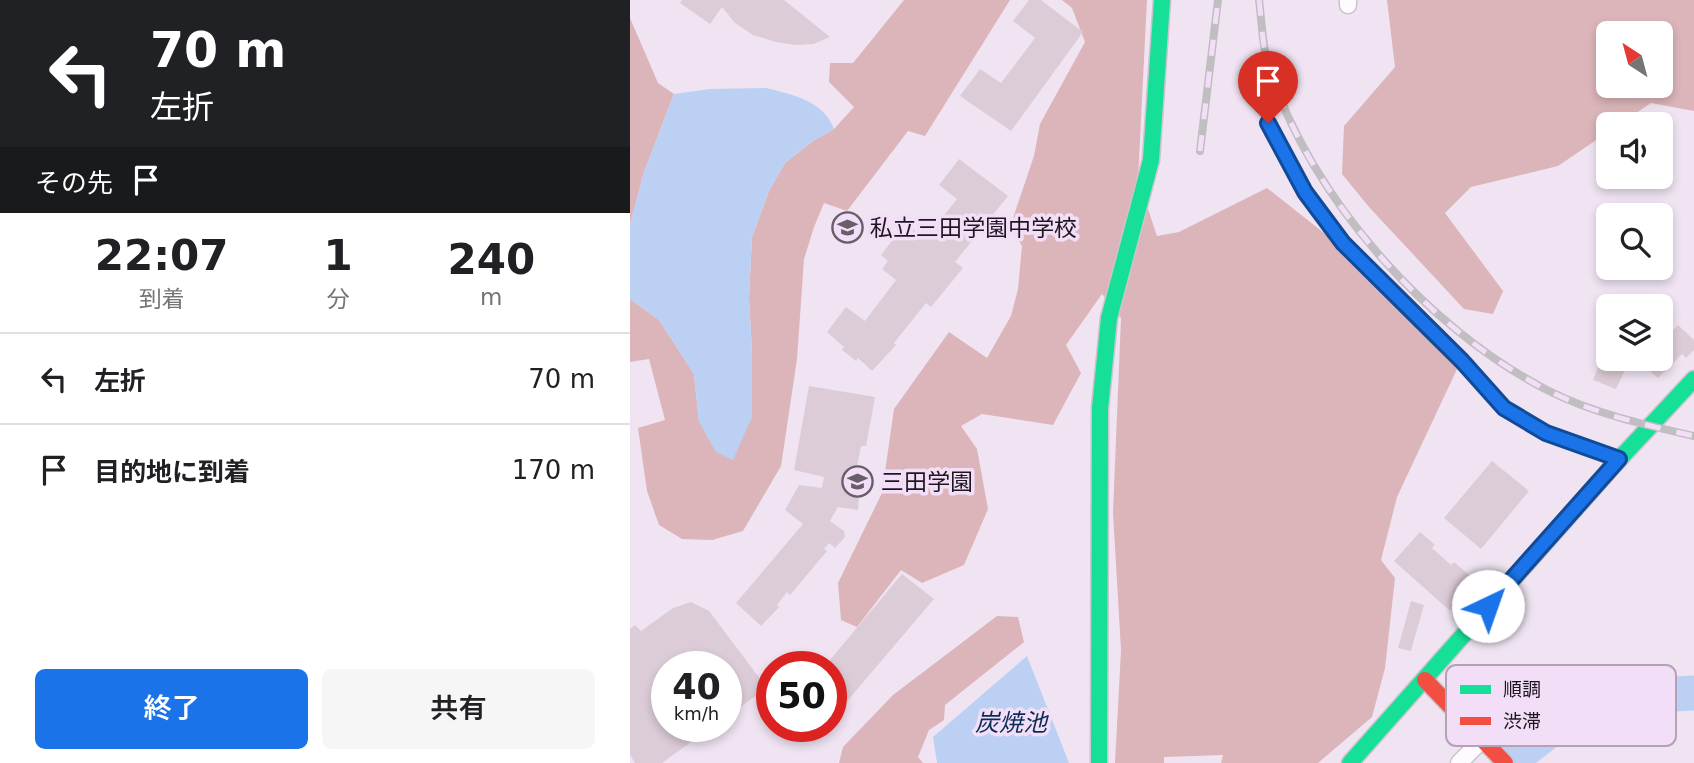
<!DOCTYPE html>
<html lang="ja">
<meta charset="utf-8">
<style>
body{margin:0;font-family:"DejaVu Sans","Noto Sans JP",sans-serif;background:#f6f6f6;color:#202124;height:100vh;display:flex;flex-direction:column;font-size:26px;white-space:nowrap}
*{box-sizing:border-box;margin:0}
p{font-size:23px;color:#757577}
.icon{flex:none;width:38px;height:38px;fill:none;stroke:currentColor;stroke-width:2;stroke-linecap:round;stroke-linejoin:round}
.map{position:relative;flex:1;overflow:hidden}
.details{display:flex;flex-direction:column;background:#fff;width:630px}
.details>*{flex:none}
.banner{background:#202124;color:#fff;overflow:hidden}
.needle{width:46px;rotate:324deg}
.fabs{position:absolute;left:966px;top:21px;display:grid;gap:14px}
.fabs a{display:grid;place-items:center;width:77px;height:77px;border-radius:10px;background:#fff;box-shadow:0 4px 10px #0003;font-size:35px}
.speed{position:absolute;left:21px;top:651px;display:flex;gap:14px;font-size:35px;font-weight:700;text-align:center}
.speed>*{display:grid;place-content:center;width:91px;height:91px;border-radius:50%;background:#fff;box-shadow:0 4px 10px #0003;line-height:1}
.speed small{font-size:18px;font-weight:400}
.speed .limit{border:10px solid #d22;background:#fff;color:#111}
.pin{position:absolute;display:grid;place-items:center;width:60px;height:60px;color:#fff;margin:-72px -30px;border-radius:50% 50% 50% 0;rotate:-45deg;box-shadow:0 0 7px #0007}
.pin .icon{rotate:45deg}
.me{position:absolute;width:77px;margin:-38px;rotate:42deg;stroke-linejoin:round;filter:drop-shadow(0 0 5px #0008)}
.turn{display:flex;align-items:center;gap:24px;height:147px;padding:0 35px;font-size:32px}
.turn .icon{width:91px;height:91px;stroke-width:2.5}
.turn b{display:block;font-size:49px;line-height:60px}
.then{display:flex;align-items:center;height:66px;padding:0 35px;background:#0003;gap:14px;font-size:26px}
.eta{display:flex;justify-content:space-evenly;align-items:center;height:119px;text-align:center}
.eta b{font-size:42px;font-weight:600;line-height:49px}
.button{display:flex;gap:14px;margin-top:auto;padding:14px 35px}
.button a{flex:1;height:80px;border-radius:10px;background:#1a73e8;color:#fff;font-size:28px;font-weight:600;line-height:80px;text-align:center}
.button a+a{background:#f6f6f6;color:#202124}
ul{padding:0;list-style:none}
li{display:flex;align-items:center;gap:21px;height:91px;padding:0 35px;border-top:2px solid #e0e0e0}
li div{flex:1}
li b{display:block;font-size:26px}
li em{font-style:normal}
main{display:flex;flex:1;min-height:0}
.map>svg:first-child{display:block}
.forest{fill:#dbb5b9;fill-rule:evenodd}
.water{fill:#bcd0f3}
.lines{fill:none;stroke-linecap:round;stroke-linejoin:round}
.river{stroke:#bcd0f3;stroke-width:35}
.building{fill:#dcccd7}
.lane-casing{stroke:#ccc3ce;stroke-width:11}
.street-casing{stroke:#ccc3ce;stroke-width:19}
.fast-casing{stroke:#ccc3ce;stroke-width:19}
.jam-casing{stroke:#ccc3ce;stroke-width:19}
.lane{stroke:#fdfbfd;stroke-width:8}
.street{stroke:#fdfbfd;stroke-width:16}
.fast{stroke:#16e098;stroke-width:16}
.jam{stroke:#f24e42;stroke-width:16}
.rail-casing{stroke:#c0bec1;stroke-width:8}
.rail{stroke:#f3def8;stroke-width:5;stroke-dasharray:16;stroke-linecap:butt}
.route-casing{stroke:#114b97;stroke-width:18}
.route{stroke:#1a73e8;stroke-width:12}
.labels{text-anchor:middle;stroke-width:7;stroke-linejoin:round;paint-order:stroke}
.poi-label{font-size:23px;fill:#1d161f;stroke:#f3def8;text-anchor:start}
.water-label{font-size:24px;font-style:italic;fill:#092c54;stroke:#f3def8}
.key{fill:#f3def8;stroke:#b3a2b7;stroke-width:2}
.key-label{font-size:19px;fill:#1d161f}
</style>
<main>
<section class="details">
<div class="banner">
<div class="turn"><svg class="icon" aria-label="left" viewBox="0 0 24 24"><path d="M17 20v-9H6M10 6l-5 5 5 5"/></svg><div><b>70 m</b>左折</div></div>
<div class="then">その先<svg class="icon" aria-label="arrive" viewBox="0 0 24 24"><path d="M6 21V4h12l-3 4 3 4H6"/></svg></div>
</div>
<div class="eta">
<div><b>22:07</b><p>到着</p></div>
<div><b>1</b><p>分</p></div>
<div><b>240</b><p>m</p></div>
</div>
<ul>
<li><svg class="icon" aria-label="left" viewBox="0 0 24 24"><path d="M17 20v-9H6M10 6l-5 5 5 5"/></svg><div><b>左折</b></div><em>70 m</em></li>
<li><svg class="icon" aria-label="arrive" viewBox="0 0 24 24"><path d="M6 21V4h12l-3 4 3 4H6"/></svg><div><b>目的地に到着</b></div><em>170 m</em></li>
</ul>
<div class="button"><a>終了</a><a>共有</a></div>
</section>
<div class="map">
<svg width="1064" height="763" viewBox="0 0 1064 763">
<rect width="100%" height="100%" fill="#f0e4f2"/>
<path class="forest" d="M274,0h106l-85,136 -17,-5 -61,80 -23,-8 -10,24 -10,32 -7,100 -16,107 -38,65 -31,9 -30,-1 -23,-14 -12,-34 -9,-63 27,-8 -16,-61 -19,3v-63l29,21 35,54 5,48 53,-70 -3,-54 3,-61 17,-46 16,-28 28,-22 21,-12 20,-22 -25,-25 1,-19h23z
M432,0h85l-9,179 19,57 22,-4 88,-44 57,45 134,134 -61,130 -16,63 14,18 -10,90 -13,49 -54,46h-97l2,-8 -59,2v6h-49l6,-113 -8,-137 8,-195 -19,-24 -36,51 15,28 -28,52 -71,-11 -21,12 16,23 11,60 -24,56 -42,18 -21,-13 -44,57 -16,-7 -3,-37 44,-90 12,-84 55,-77 38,26 24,-42 7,-27 4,-43 -12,-19 24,-71 6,-32 45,-82 -13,-34z
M757,0h307v111l-43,-8 -31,21h-12v8l-50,34 -87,21 -26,26 58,78 -10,23 -29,-5 -95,-102 -27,-33 2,-48 51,-59zM978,33h53v53h-53z
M0,18l28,65 16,11 -30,78 -14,53z
M367,616l21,1 6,25 -79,63 -1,15 -15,10 -11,27 5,6h-84l4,-16 50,-52z"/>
<path class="water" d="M136,88c27,7 57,12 68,41l-21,12 -28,22 -16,28 -17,46 -3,61 3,54v65l-19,43 -17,-8 -17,-30 -5,-48 -35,-54 -29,-21v-74l14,-53 30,-78 36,-5z
M397,656l42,107h-132l-4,-26z"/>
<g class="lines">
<path class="river" d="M878,763l58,-46 68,-21 60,-3"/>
</g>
<path class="building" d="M52,0h102l46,37 -17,7 -17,1 -20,-3 -23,-7 -18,-12 -13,-16 -12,17 -30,-21z
M399,0h12l42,32 -72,99 -51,-35 20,-27 21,14 34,-45 -22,-17z
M329,159l49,37 -53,66 8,6 -32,39 -5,-4 -32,40 2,2 -24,26 -14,-13 -2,3 -14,-11 2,-3 -17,-15 19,-25 19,14 31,-41 -14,-11 6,-8 -7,-6 18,-23 7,5 6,-9 13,11 32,-40 -18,-14z
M1048,325l16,15v10l-8,8 -4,-4 -24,24 -17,-15 5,-4h15v-16z
M975,362l20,8 -9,19 -23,-9 5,-13 4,2z
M179,386l66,11 -9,49h-5l-9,47 7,1 -1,16 -20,-3 -8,14 14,10 1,6 -10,11 -6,-5 -5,6 3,2 -37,44 -3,-3 -10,13 2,2 -18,19 -25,-23 67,-79 -18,-14 14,-25 23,3 2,-11 -30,-7z
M862,461l37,30 -48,58 -37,-31z
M790,532l15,13 -3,3 19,17 3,-3 22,19 -26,30 -56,-50z
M272,574l32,25 -103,121v-53h-7z
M781,601l13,4 -13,46 -13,-3z
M61,602l18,9 58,77 -41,29v-50h-59v59h46l-51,37h-27l-5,-8v-126l5,-4 6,6 32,-23z"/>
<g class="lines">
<defs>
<path id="lane" d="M638,123l37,69 38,51 119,118 43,47 41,25 70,25"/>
<path id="street" d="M718,5v-5
M829,763l24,-24"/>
<path id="fast" d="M469,763l1,-355 9,-90 42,-158 11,-160
M720,763l263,-297 81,-87"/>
<path id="jam" d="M795,680l80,83"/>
</defs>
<use href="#lane" class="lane-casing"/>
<use href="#street" class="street-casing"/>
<use href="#fast" class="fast-casing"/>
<use href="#jam" class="jam-casing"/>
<use href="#lane" class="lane"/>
<use href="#street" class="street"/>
<use href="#fast" class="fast"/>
<use href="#jam" class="jam"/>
<defs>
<path id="rail" d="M629,0c3,22 3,47 10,68 42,130 158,260 278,322 45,23 98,35 147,46
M570,151l18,-151"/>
</defs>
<use href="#rail" class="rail-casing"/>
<use href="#rail" class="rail"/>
</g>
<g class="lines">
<defs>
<path id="route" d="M638,123l37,69 38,51 119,118 42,47 42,25 73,26 -131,147"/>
</defs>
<use href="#route" class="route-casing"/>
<use href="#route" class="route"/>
</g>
<defs>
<symbol id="school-ring" viewBox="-11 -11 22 22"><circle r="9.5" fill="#f3def8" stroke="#675e69" stroke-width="1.5"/><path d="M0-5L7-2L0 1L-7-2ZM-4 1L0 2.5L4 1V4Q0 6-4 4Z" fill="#675e69"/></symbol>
</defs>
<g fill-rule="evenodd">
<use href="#school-ring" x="200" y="210" width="35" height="35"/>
<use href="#school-ring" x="210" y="464" width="35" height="35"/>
</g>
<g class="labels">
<g class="poi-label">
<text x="240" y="236">私立三田学園中学校</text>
<text x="251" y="490">三田学園</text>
</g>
<g class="water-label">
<text x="381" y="731">炭焼池</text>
</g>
</g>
<rect x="816" y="665" width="230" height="81" rx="10" class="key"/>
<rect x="830" y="685" width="31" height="9" fill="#16e098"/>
<rect x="830" y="717" width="31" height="8" fill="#f24e42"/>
<g class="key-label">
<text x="873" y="696">順調</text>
<text x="873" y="728">渋滞</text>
</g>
</svg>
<div class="fabs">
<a><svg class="needle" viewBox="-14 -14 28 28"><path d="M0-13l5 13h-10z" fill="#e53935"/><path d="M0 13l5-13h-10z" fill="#757577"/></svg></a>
<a><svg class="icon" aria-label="sound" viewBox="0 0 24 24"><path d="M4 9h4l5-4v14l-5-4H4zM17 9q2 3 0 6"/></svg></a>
<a><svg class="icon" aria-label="search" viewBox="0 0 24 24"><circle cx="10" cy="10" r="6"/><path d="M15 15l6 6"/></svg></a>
<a><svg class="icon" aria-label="layers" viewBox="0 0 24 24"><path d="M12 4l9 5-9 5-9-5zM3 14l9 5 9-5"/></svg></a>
</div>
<div class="speed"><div>40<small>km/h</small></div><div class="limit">50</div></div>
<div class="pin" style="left:638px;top:123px;background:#d93025"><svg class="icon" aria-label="arrive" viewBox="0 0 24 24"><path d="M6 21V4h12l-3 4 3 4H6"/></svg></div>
<svg class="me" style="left:858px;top:606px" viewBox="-20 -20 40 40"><circle r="19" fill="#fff"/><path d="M0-13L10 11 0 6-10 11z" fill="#1a73e8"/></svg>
</div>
</main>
